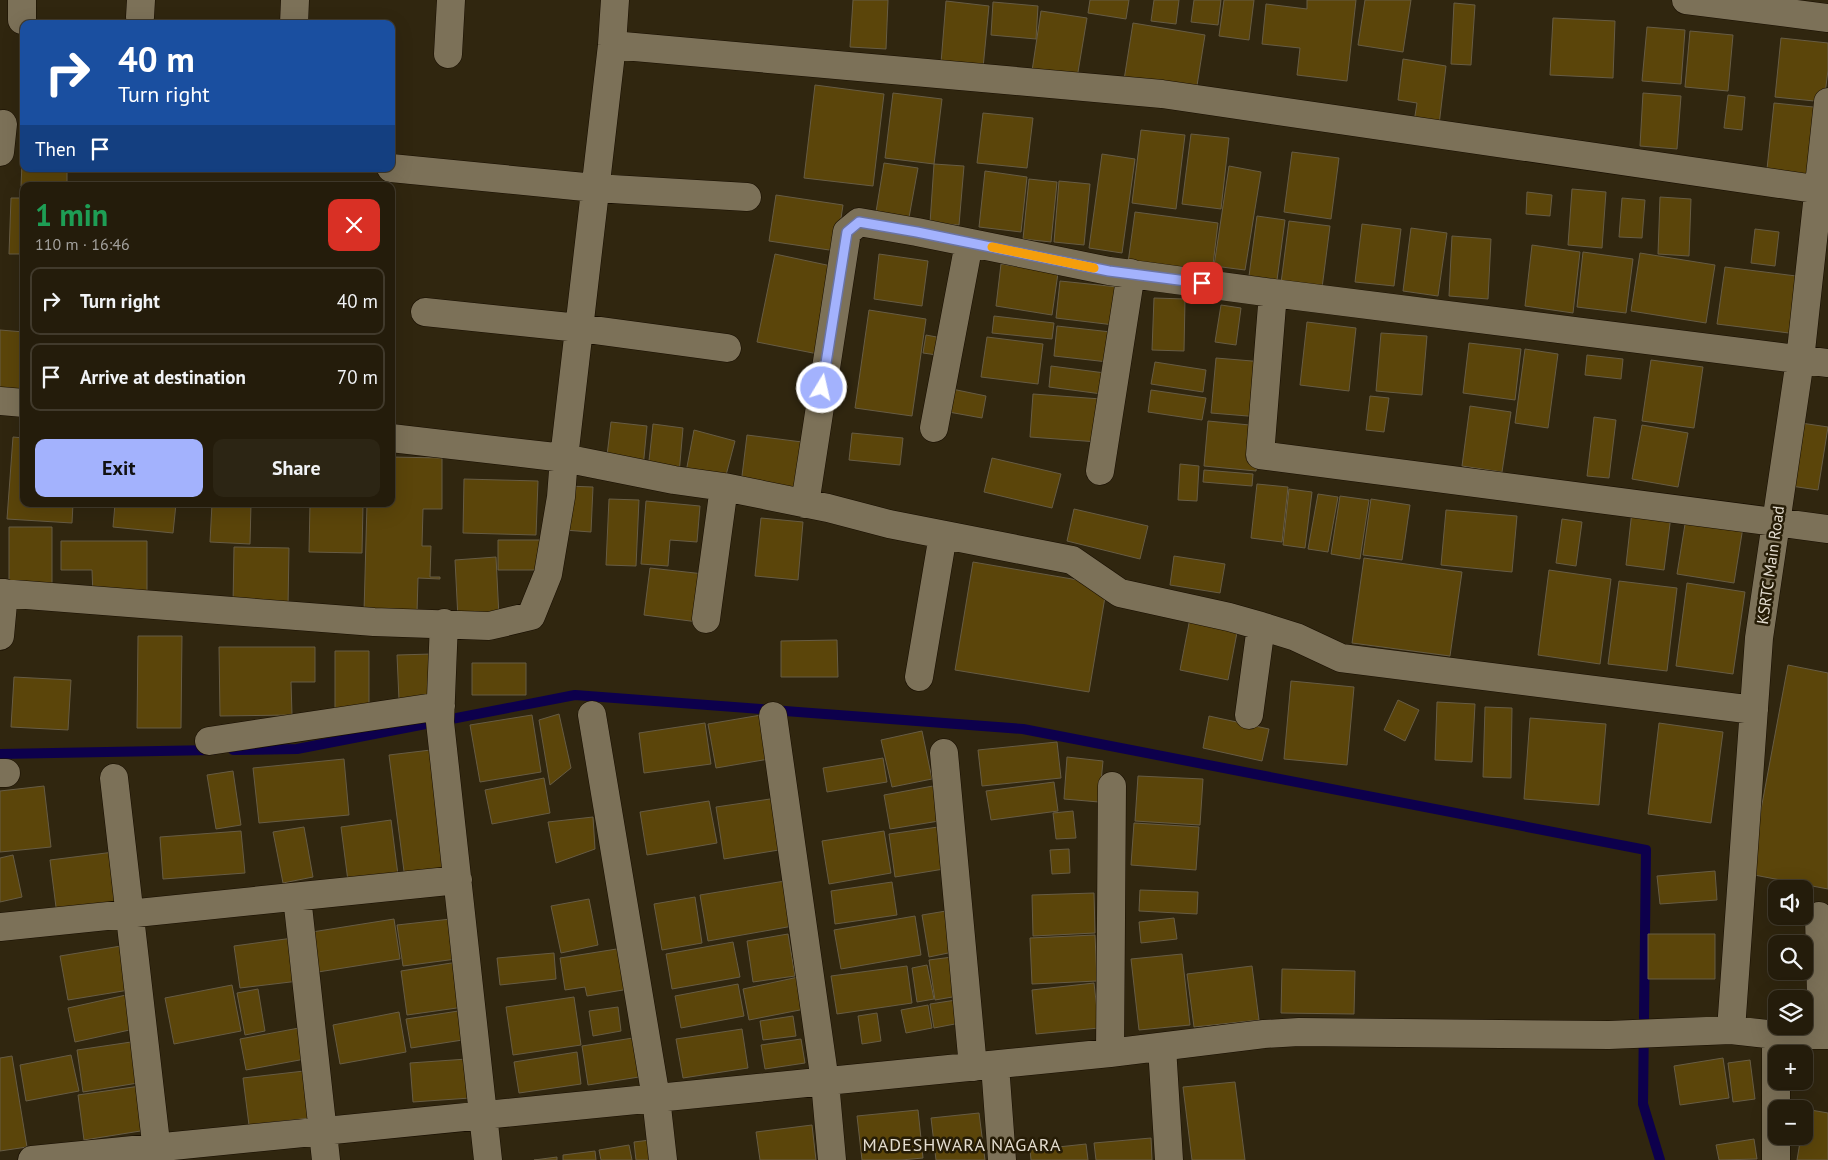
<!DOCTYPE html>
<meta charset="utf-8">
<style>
body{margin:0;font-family:"PT Sans",sans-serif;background:#2c2514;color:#f1f3f6;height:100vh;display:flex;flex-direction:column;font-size:19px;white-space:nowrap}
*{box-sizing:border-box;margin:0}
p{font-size:16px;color:#a3a19d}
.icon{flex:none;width:28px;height:28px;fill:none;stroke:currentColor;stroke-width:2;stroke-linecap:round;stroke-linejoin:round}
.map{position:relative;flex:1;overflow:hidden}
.drawer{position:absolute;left:20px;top:182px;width:375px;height:325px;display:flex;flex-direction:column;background:#241c0b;border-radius:10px;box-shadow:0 5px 20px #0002,0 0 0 1px #413a2c}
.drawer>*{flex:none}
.banner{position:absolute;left:20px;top:20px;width:375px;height:152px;border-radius:10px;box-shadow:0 5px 20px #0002,0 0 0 1px #413a2c;background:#1a4fa0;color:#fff;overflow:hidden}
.fabs{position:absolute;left:1768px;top:880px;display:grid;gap:10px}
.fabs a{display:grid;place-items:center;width:45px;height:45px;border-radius:10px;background:#241c0b;box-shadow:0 5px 20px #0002,0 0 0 1px #413a2c;font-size:25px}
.pin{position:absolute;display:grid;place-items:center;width:42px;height:42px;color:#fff;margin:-21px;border-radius:10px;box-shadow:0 2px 8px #0006}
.me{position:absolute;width:55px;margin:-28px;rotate:9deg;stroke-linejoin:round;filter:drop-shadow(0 0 4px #0008)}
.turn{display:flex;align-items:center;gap:18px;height:105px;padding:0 15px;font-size:22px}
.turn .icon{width:65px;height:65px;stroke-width:2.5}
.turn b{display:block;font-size:35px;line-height:42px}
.then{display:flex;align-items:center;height:48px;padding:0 15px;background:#0003;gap:10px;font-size:19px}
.round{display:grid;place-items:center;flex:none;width:52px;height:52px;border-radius:10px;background:#2c2514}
.summary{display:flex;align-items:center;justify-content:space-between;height:85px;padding:0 15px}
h1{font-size:30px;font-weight:700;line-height:38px;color:#1e9e55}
.primary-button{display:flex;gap:10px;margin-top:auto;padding:10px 15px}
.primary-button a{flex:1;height:58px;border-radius:10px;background:#a3b2fd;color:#111;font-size:20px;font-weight:700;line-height:58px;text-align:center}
.primary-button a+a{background:#2c2514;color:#f1f3f6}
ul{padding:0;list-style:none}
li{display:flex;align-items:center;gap:15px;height:68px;margin:0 10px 8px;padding:0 5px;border:2px solid #413a2c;border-radius:10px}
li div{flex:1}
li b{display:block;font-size:19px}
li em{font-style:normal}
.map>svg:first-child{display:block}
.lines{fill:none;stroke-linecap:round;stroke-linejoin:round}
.stream{stroke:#0d004c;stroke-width:10}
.building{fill:#5b450a;stroke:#675c44}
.minor-casing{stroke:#180e00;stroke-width:29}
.minor{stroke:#7c7158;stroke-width:28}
.route-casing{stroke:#6a74a4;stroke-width:12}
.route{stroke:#a3b2fd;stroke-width:9}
.slow{stroke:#f59e0b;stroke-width:9}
.labels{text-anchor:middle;stroke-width:5;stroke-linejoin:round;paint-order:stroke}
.street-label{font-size:16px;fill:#e4ddd0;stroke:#261c06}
.neighbourhood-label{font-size:18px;letter-spacing:1px;fill:#e4ddd0;stroke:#261c06}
</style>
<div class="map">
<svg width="1828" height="1160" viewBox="0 0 1828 1160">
<rect width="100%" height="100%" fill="#30260f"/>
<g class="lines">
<path class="stream" d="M233,750l64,-1 278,-54 448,34 623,121 -3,254 17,56
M0,754l213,-4"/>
</g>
<path class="building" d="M853,0h35l-2,49 -36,-2z
M1090,0h39l-3,19 -38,-6z
M1154,0h25l-3,24 -25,-3z
M1194,0h27l-3,25 -27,-3z
M1224,0h30l-5,40 -30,-4z
M1307,0h49l-9,81 -50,-6 3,-27 -38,-4 4,-40 41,5z
M1365,0h46l-8,52 -45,-7z
M946,1l43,5 -6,62 -42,-5z
M993,2l45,4 -2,33 -45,-4z
M1454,3l21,2 -4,60 -20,-1z
M1041,11l46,7 -10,60 -45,-7z
M1553,18l62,3 -2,57 -63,-3z
M1133,23l72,12 -9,57 -72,-12z
M1647,27l38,3 -4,54 -39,-3z
M1690,31l43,4 -5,56 -43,-4z
M1781,38l47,5v27l-4,32 -49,-5z
M1403,59l43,7 -7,59 -25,-3 3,-19 -19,-3z
M815,85l69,9 -11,92 -69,-8z
M893,93l49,6 -8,65 -49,-6z
M1643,93l38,3 -4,53 -37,-3z
M1728,95l17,2 -3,33 -18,-2z
M1774,103l49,5 -8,67 -48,-6z
M983,113l50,5 -6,50 -50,-5z
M1141,130l44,5 -9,74 -44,-6z
M1191,134l38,4 -8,71 -39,-5z
M23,141l1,28h43v17h-46z
M1292,152l47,6 -8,61 -47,-7z
M1102,154l33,5 -13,94 -33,-5z
M884,163l34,5 -10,55 -33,-5z
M934,164l30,2 -5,59 -29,-2z
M1229,166l32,6 -16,98 -31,-4z
M985,171l42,6 -6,55 -42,-5z
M1029,179l28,3 -6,60 -28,-3z
M1059,181l31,3 -6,61 -30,-3z
M1572,189l34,3 -4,56 -34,-3z
M1527,192l25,3 -2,21 -24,-2z
M776,195l67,10 -7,46 -67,-10z
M1660,197l31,2 -2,57 -31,-2z
M11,198h13v56h-15z
M1622,198l23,2 -3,38 -23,-1z
M1135,212l83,11 -6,50 -84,-10z
M1257,216l28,4 -8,60 -28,-4z
M1289,221l41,5 -8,62 -41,-5z
M1362,224l39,5 -7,57 -39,-4z
M1411,228l36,5 -9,63 -35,-5z
M1755,229l24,3 -4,34 -24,-3z
M1452,236l39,3 -3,60 -39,-3z
M1532,245l48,7 -7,61 -48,-7z
M1583,252l50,7 -7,54 -49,-6z
M1640,253l75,12 -9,58 -75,-12z
M775,254l61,13 -18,87 -61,-12z
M879,254l49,7 -6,45 -48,-7z
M1001,264l57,9 -6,42 -56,-9z
M1725,267l79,10 -7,57 -80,-10z
M1060,281l58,6 -4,38 -58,-7z
M1154,298l31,1 -1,52 -32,-1z
M1221,305l20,3 -5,37 -21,-3z
M869,310l57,9 -14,97 -57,-8z
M994,316l60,7 -2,16 -60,-6z
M1307,322l49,6 -7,63 -49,-6z
M1057,326l54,6 -3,30 -54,-6z
M0,330l24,2v67l-24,-3z
M1381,333l46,3 -5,59 -46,-4z
M926,335l21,4 -3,17 -21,-3z
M987,337l56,7 -5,40 -57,-7z
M1469,343l52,6 -6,51 -52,-7z
M1525,349l33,5 -10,74 -33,-5z
M1587,355l36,4 -2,20 -36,-4z
M1216,358l48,4 -4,55 -49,-4z
M1651,360l52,7 -9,61 -52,-7z
M1155,362l51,8 -3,22 -52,-8z
M1051,366l54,7 -3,21 -53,-7z
M947,388l39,8 -4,22 -39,-7z
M1151,390l55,8 -4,22 -54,-8z
M1033,394l68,5 -3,43 -68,-5z
M1370,396l19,2 -5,34 -18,-2z
M1470,406l41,6 -9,60 -40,-6z
M1594,417l22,3 -7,58 -22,-2z
M1208,421l52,5 -4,45 -52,-5z
M611,422l36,4 -4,42 -37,-4z
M1801,423l27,4 -10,63 -27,-4z
M653,424l30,4 -4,46 -31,-4z
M1642,425l46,8 -10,54 -46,-8z
M694,430l41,11 -10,38 -39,-7z
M852,433l51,5 -3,27 -51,-5z
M747,435l63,8 -6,48 -63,-7z
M13,437l11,1v66h49l-1,19 -65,-4z
M391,457l51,1v51h-19l-1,37h9l-1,31h10v2l-22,-1 -1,35 -53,-1 3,-108h24z
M992,458l69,16 -9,34 -68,-16z
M1180,464l19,2 -2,35 -19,-1z
M1204,470l49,4 -1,12 -49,-4z
M464,479l74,2 -2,54 -73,-2z
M1257,484l31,3 -6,55 -31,-4z
M567,486l26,1 -2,45 -27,-2z
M1289,489l23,3 -7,56 -22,-3z
M1318,494l20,3 -10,55 -20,-3z
M1340,496l29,4 -9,59 -29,-5z
M609,499l30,1 -3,66 -30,-1z
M1371,499l39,6 -8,55 -39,-5z
M646,501l54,5 -3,36 -27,-2 -2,26 -27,-2z
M115,504h61l-3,29 -60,-6z
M212,504h39l-1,40 -40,-2z
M310,504h53l-1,49 -53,-1z
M1074,509l74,17 -8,33 -73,-18z
M1446,510l71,6 -5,56 -71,-7z
M1632,511l39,5 -7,54 -38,-5z
M761,518l42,4 -5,58 -43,-4z
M1686,518l57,9 -9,56 -57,-9z
M1562,519l20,3 -6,44 -20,-3z
M9,527h43v59h-43z
M498,540h44v30h-44z
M61,541h86v55h-54l-1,-26h-31z
M234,547l55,1 -1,59 -55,-2z
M1174,556l51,8 -5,29 -50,-8z
M496,557l3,60 -41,2 -3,-59z
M1364,558l98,14 -12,84 -98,-13z
M973,562l134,23 -18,107 -134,-22z
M650,568l54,6 -6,48 -54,-7z
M1549,570l62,9 -11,85 -62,-9z
M1619,581l58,7 -10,83 -59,-7z
M1687,583l58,9 -12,82 -57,-8z
M1191,613l48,9 -11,58 -48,-10z
M138,636h44l-1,92h-44z
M837,640l1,37h-57v-36z
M219,647h96v35h-24l1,33 -72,1z
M335,651h34v61h-34z
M432,654l2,44 -35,2 -2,-45z
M472,663h54v32h-54z
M1788,665l40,8v216l-79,-15z
M14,677l57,3 -3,50 -57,-3z
M1291,681l63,6 -7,78 -63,-6z
M1398,700l21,10 -14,31 -21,-11z
M1437,702l38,2 -3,58 -37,-2z
M1485,707l27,1 -1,70 -28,-1z
M559,714l12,54 -21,17 -11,-65z
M767,714l8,44 -59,10 -8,-44z
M532,715l9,57 -61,10 -10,-57z
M1209,716l60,13 -7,32 -59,-13z
M1530,718l76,6 -7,81 -75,-6z
M705,723l6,41 -67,9 -5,-40z
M1659,723l64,9 -12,91 -63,-9z
M922,731l10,48 -40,8 -11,-47z
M1057,742l4,36 -79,8 -4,-36z
M439,749l16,124 -50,6 -16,-124z
M1067,757l36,4 -4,41 -35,-3z
M883,758l4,24 -60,10 -4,-24z
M344,759l5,56 -90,8 -6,-55z
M233,771l8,54 -25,4 -9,-54z
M1138,776l65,3 -3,46 -65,-4z
M544,778l6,35 -58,11 -7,-34z
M1054,782l4,29 -67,9 -5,-29z
M44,786l7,61 -51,5v-61z
M933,786l6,35 -49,8 -6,-34z
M777,798l8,51 -61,10 -8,-52z
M709,801l8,42 -70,12 -7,-43z
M1073,811l3,27 -20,1 -3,-26z
M593,817l2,32 -39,14 -8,-41z
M391,820l7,55 -50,6 -7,-54z
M1134,823l65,4 -3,43 -65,-5z
M304,827l9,50 -30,6 -10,-51z
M938,827l6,42 -49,8 -6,-43z
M241,831l4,42 -82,6 -3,-42z
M884,831l7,42 -62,11 -7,-43z
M1069,849l1,24 -18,1 -2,-24z
M114,852l7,54 -64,9 -7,-55z
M13,855l9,42 -22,5v-44z
M1715,871l2,29 -57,4 -3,-28z
M785,881l8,45 -85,15 -8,-46z
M892,882l5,33 -62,9 -4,-33z
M1140,890l58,2 -1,22 -58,-3z
M1094,893l1,40 -62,3 -1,-41z
M695,897l7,46 -40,7 -8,-46z
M589,899l9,46 -37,8 -10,-47z
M946,911l7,41 -24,5 -7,-42z
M915,916l6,39 -80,14 -7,-39z
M460,918l4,40 -61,8 -6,-41z
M1174,918l3,21 -36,4 -2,-21z
M394,919l6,40 -82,13 -6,-40z
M788,934l7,42 -42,6 -6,-41z
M1648,934h67v45h-67z
M1095,935l2,46 -65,3 -2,-46z
M293,938l6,43 -59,7 -6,-42z
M733,942l7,35 -68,12 -6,-35z
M121,946l8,44 -61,10 -8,-44z
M623,948l6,41 -42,7 -2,-9 -20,3 -5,-32z
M554,953l2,26 -56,6 -3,-27z
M1182,954l8,71 -51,5 -8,-71z
M952,957l6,39 -23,4 -6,-40z
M464,961l7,45 -64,9 -6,-44z
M927,965l7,34 -17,3 -5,-34z
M907,966l5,37 -75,11 -6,-38z
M1252,966l7,54 -65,7 -7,-53z
M1282,969l73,2 -1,43 -73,-1z
M803,976l7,32 -61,12 -6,-31z
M1094,983l5,45 -63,6 -4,-44z
M738,984l6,32 -63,12 -6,-32z
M232,985l9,46 -67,13 -9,-46z
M258,989l7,42 -20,4 -8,-42z
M126,995l8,34 -59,13 -7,-34z
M574,997l7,48 -68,10 -7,-48z
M956,1000l4,23 -26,5 -4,-24z
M928,1005l4,23 -26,5 -5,-23z
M618,1007l3,24 -28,5 -4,-25z
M465,1010l4,29 -58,9 -5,-29z
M399,1012l7,40 -66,12 -7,-39z
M877,1013l4,28 -19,3 -4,-28z
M793,1016l3,20 -33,4 -3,-19z
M299,1028l6,31 -59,11 -6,-31z
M742,1029l6,39 -65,10 -7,-39z
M633,1038l6,39 -51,8 -6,-39z
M801,1039l4,24 -40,6 -4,-24z
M138,1041l6,41 -61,10 -6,-42z
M577,1052l4,32 -62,9 -5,-31z
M71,1055l8,36 -53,10 -6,-36z
M12,1056l15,91 -27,4v-93z
M1723,1058l6,40 -49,7 -6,-39z
M467,1059l3,39 -57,4 -3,-39z
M1750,1060l5,39 -22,3 -5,-39z
M313,1070l6,47 -70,8 -6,-47z
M1235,1082l10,78h-53l-9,-73z
M147,1085l6,44 -69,11 -6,-45z
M1805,1109l23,4v47h-31l4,-24h3z
M918,1110l5,48 -22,2h-39l-5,-44z
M979,1113l6,47h-49l-5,-42z
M812,1125l4,35h-56l-4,-28z
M1151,1138l1,22h-56l-2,-17z
M1754,1139l3,20 -38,1 -3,-15z
M650,1140l2,20h-16l-2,-18z
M1086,1144l2,16h-57l-1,-10z
M629,1145l3,15h-31l-2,-10z
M595,1151l1,9h-33v-5z
M557,1157v3h-23z"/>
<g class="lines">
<defs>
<path id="minor" d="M22,0v20
M1686,0l142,18
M140,17l1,-17
M294,24l1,-24
M612,45l550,49 666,97
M448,54l3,-54
M0,152l3,-28
M391,168l204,20 152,9
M1273,293l-13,162 568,74
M425,312l154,16 148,20
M0,401l24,2
M934,428l35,-185
M391,438l173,20 110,22 50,7 104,21 61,16 183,36 48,33 109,24 32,9 35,11 45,21 413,52
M1100,471l31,-198
M805,504l42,-272 12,-10 58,10 192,39 164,22 555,70
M0,593l374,29 115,4 42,-10 17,-42 13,-77 3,-39 48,-413 3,-45
M706,619l18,-132
M444,623l-4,99 48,438
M0,636l4,-43
M919,677l24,-142
M592,715l64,383 7,62
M1249,715l12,-89
M773,716l52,366 7,78
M209,741l232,-35
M944,753l29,314
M0,773h6
M114,778l44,382
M297,897l29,263
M1819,916l3,118
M0,927l458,-47
M1731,1030l28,-392 41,-278 28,-258
M1776,1035v125
M1162,1047l7,113
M1110,1053l2,-267
M995,1065l7,95
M32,1160l1078,-107 154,-19 35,-2 310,3 122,-5 45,5h52"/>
</defs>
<use href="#minor" class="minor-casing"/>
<use href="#minor" class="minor"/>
</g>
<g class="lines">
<defs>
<path id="route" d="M822,388l25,-156 12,-10 58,10 192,39 93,12"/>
</defs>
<use href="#route" class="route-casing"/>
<use href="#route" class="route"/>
<path class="slow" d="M992,247l102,21"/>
</g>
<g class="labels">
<g class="street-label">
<text transform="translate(1770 565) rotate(-82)" y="6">KSRTC Main Road</text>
</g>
<g class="neighbourhood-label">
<text x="962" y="1151">MADESHWARA NAGARA</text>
</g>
</g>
</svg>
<div class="fabs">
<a><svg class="icon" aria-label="sound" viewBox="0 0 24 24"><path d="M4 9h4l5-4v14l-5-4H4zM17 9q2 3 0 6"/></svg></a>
<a><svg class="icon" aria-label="search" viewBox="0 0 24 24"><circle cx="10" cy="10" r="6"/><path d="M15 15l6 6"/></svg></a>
<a><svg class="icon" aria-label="layers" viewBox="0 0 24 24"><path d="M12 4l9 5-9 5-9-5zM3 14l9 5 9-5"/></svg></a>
<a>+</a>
<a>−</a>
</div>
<div class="pin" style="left:1202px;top:283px;background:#d93025"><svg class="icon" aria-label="arrive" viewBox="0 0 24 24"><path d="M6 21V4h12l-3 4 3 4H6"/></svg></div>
<svg class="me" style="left:822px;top:388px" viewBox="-20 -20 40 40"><circle r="17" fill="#a3b2fd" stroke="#fff" stroke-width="3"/><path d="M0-11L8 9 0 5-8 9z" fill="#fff"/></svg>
<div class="banner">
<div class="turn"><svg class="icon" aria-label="right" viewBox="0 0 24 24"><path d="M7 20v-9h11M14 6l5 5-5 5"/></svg><div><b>40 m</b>Turn right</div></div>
<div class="then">Then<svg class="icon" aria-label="arrive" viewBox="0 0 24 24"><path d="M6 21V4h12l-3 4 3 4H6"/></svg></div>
</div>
<section class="drawer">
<div class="summary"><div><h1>1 min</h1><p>110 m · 16:46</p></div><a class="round" style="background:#d93025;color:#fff"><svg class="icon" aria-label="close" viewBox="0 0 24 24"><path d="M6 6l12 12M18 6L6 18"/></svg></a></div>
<ul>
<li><svg class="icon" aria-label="right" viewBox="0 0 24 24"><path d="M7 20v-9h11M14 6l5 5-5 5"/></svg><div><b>Turn right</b></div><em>40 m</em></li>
<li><svg class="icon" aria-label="arrive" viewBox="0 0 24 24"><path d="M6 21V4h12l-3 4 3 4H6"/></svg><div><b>Arrive at destination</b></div><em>70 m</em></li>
</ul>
<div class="primary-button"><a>Exit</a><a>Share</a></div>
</section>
</div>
